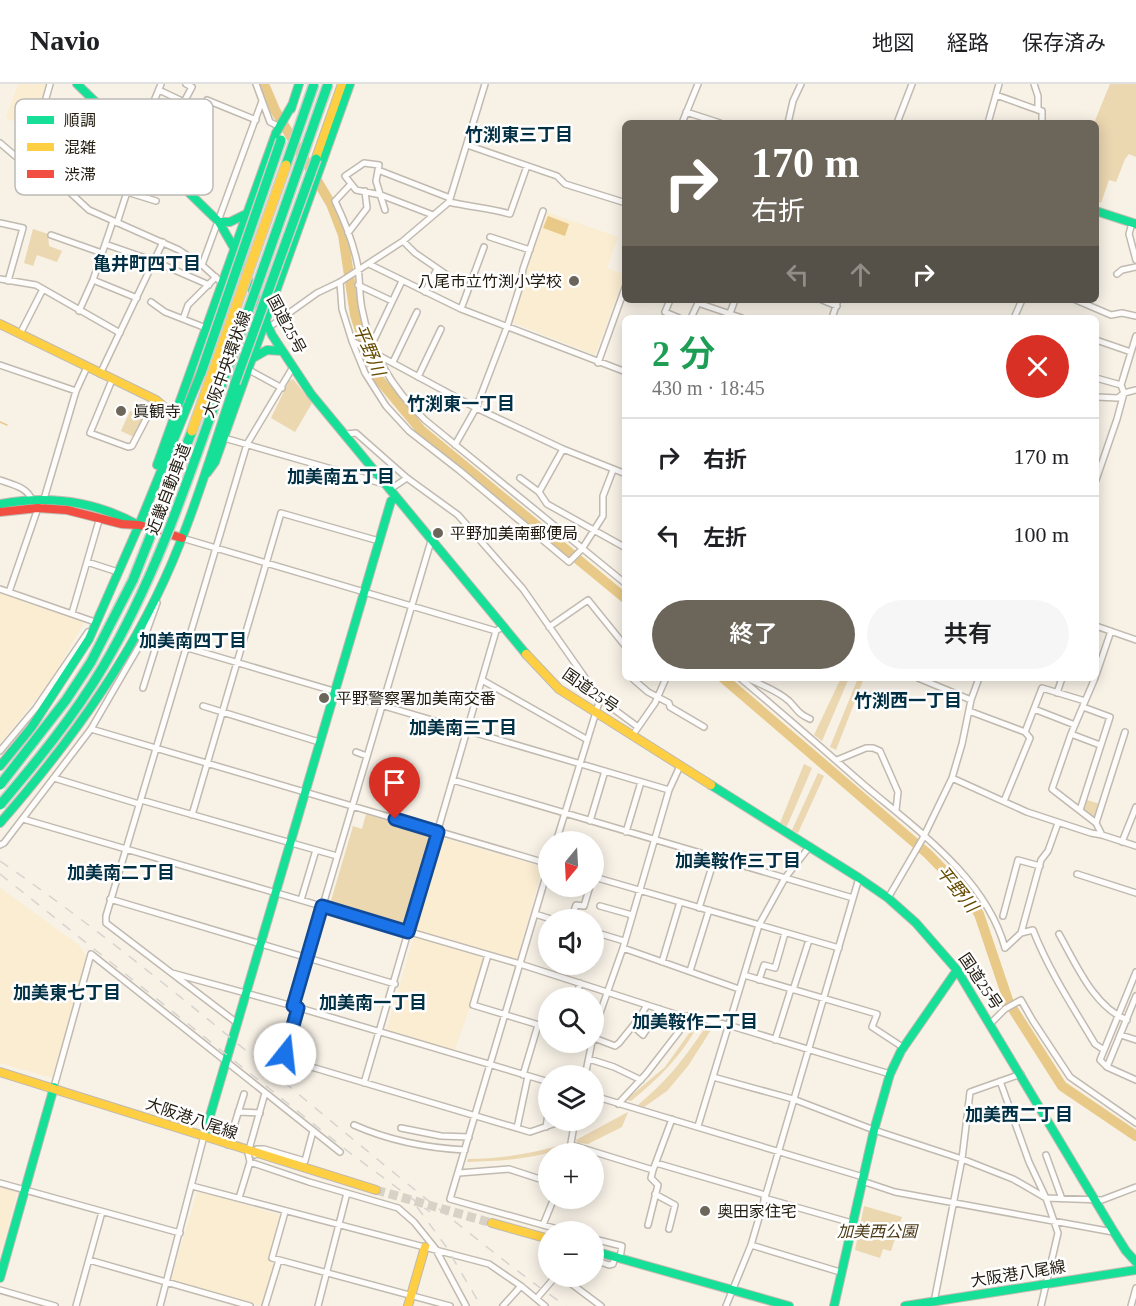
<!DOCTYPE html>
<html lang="ja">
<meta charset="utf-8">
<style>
body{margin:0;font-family:"Times New Roman","Noto Sans JP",serif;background:#f6f6f6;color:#202124;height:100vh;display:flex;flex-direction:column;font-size:22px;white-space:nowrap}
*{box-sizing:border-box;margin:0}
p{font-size:20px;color:#757577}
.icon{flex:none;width:33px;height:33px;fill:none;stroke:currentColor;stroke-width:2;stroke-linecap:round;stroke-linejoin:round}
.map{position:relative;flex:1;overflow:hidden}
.panel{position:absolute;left:622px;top:231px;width:477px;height:366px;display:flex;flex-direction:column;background:#fff;border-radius:9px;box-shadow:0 3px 15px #0003}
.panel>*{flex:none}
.top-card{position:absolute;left:622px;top:36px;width:477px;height:183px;border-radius:9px;box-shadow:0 3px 15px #0003;background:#6c665a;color:#fff;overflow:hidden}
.needle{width:39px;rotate:198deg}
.tools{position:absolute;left:538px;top:747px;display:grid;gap:12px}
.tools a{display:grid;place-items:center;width:66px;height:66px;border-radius:50%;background:#fff;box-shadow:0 3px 15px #0003;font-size:30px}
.pin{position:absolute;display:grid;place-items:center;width:51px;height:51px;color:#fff;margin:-62px -26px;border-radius:50% 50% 50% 0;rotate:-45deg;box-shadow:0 0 6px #0007}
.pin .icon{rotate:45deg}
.me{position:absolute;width:66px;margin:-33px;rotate:16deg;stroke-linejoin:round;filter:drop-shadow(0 0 4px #0008)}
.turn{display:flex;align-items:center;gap:21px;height:126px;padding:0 30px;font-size:27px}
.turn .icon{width:78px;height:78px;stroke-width:2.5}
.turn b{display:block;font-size:42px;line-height:51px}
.lanes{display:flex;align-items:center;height:57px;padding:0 30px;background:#0003;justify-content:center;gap:30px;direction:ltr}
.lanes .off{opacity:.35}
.round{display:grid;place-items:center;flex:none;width:63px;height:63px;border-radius:32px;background:#f6f6f6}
.summary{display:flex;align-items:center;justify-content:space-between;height:102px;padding:0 30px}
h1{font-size:36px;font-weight:600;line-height:45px;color:#1e9e55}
.cta{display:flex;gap:12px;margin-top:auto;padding:12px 30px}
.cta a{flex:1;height:69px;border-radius:36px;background:#6c665a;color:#fff;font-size:24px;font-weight:600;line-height:69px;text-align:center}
.cta a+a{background:#f6f6f6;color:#202124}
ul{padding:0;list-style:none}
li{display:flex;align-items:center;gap:18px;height:78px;padding:0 30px;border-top:2px solid #e0e0e0}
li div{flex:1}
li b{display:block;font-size:22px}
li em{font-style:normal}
header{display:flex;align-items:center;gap:36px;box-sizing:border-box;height:84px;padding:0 30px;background:#fff;border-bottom:2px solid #e0e0e0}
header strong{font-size:28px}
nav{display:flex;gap:33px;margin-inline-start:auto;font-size:21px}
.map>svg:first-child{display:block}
.built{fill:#faedd2}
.green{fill:#ebd7b0}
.water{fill:#e8c988}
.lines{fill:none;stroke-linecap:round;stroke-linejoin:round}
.stream{stroke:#e8c988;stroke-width:1.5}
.river{stroke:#e8c988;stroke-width:10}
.primary-tunnel{stroke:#d7d1c6;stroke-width:9;stroke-dasharray:9 4.5;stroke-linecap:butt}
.street-casing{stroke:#c0bab0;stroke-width:8}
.fast-casing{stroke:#c0bab0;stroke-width:10}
.slow-casing{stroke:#c0bab0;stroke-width:10}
.jam-casing{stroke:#c0bab0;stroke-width:10}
.street{stroke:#fefdfb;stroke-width:5}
.fast{stroke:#16e098;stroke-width:8}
.slow{stroke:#ffcf43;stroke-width:8}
.jam{stroke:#f24e42;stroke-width:8}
.rail{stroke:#d6d4d1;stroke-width:1.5;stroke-dasharray:10 10;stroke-linecap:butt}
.fast-bridge-casing{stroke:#cfcdc6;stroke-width:12;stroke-linecap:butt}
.slow-bridge-casing{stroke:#cfcdc6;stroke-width:12;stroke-linecap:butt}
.fast-bridge{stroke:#16e098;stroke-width:9}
.slow-bridge{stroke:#ffcf43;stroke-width:9}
.route-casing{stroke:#114b97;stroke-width:15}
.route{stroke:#1a73e8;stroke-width:10}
.poi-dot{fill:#6c665a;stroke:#fff;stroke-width:2}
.labels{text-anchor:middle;stroke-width:5;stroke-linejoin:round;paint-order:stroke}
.poi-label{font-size:16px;fill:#211b0f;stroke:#fff;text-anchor:start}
.street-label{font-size:16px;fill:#211b0f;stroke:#fff}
.park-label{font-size:16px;font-style:italic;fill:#4b3a14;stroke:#fff}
.neighbourhood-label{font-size:18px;font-weight:bold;fill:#023045;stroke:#fff}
.water-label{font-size:18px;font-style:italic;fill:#664b00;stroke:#fff}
.key{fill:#fff;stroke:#bcbbb7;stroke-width:1.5}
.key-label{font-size:16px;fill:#211b0f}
</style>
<header>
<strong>Navio</strong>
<nav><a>地図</a><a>経路</a><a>保存済み</a></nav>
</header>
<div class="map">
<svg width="1136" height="1222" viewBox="0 0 1136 1222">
<rect width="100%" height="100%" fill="#f7f1e6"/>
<path class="built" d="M18,0h28l-7,25 -3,21 -30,-12z
M546,128l72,25 -11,31 18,7 -30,80 -84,-33 12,-34 5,-26z
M0,507l85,30 -32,57 -53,66z
M441,753l99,29 2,4 -26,92 -100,-30 -2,-3z
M0,804l79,57 9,13 -36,120 -52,-15z
M414,852l70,22 1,2 -14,49h-2l-15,43 -68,-21z
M0,1102l18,4 -18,66z
M198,1106l81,25 1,3 -12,41 6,5 -13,42 -88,-24 -2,-3z"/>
<path class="green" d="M1110,0h26v73l-7,-3 -4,5 -9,23 -7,-2 -8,23 -4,-2 -1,-78h-2z
M33,145l15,5 1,12 13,5 -5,11 -20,-7 -4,11 -9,-3z
M293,295l19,24 -17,29 -24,-14 18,-37z
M130,327l13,5 -9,21 -13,-6z
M841,594h8l-27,63 -8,-6z
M858,594h6l-28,72 -6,-3z
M804,680l8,4 -25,58 -7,-3z
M818,689l6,3 -26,57 -6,-3z
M1087,716l13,4 -5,14 -11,-8z
M366,730l66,20 2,4 -28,90 -75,-21 -1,-3 23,-78 9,3z
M695,941h3c-17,32 -40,54 -67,76l-5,-1 39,-33z
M705,944l6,2 -23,36 -21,25 -23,16 -6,-2c30,-25 45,-45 67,-77z
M628,1028l-6,15 -34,17 -10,-1 -2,-3z
M566,1060v4c-37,11 -60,13 -99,14l1,-3c34,0 65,-6 98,-15z
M864,1122l38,11 -11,34 -8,-2 -3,9 -25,-8z"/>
<path class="water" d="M548,132l21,8 -4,12 -22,-8z"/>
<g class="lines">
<path class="stream" d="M0,338l7,3"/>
<path class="river" d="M264,0l11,26 56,94 12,31 12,80 12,38 10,24 44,53 205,169
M723,594l205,176 35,36 16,24 30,89 53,83 74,50"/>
<path class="primary-tunnel" d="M376,1106l116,33"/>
<defs>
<path id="street" d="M256,0l14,38 10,5
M1034,0l4,12v14l4,1v12
M159,6l42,20
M996,11l42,15
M207,16l49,20
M184,18l8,-15 -6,-3
M686,28l34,11
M682,39l16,-39
M788,39l5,-22 8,-17
M897,39l15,-39
M988,39l11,-39
M0,59l27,23 35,19 27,25 90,40 23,15 20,18
M34,59l34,3 37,8 26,3
M467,61l90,31 8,8 61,19
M27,82l23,-82
M378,86l72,28
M77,89l10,8 18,1 22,10 29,9
M351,100l-16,17c10,21 19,44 23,66 2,13 1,28 4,42 8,44 31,80 63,111l201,164
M449,118c21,5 41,6 61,12l17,-48
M385,126l-9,-29 3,-16 -15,-2 -19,13 11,14 25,5 52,20
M0,139l23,5 -15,53
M117,139l10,-31 4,-35 30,-73
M1132,139l-3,11 7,26
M348,149l19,-25 -2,-17
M51,151l51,18
M490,153l40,13
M403,157l12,12 32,22
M105,160l49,17 55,24
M369,180l92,45 165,63
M202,181l60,-164
M1117,190l5,-4 14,-3
M0,195l36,6 84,48
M93,196l44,18
M340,198l2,27 10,32 13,32 21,33 23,25 50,39 110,92 13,-13 21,-33v-20l10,-26
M358,201l34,16
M425,208l12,-23
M670,216l-5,12 14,6
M822,216l15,6
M1076,216l35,15 11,-2 14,3
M151,218l14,10 41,16
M461,225l23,-62
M79,227l14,-31 20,-59
M730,229l5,-13
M691,234l7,-15 44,15
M832,234l6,-18
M1014,234l8,-18
M183,235l5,-14 28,-28
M268,244l49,-35 23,-11 63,-41 46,-39 36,-118
M20,250l23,-45
M1096,256l35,12
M352,257l124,67 87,41 63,25
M372,260l30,-63
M393,278l24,-50
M598,279l28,-78
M0,281l76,26
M249,286l33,18
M100,290l63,-132
M418,293l23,-48
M1096,294l25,7
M112,296l-22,53 38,14 4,-1 24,-46
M1096,313l22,1 6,-5 12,-3
M346,350l10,-1 51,45 51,37 65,74 77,110 38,28
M224,354l160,46
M455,361l21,-37 31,-81 14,-44 2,-14 20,-58
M520,394l19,14 8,12 79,44
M0,396c13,5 27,7 32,20
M1096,396l21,-61 7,-26 -3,-8 15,-49
M389,406l18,-12
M539,408l24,-43
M182,454l314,93
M87,478l31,10
M0,505l95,33
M9,508l29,-84 6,-9 32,-108 11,-24
M72,529l28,-96
M1096,542l40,14
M549,543l39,-27 38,47
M137,549l532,157
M1096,591l15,-44
M740,594c42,35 83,71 124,107 53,45 122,93 141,163l16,-15 12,-3c16,41 40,77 62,114l9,6
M747,594c14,7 30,12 42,23 9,9 8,12 21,18
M918,594l53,22
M1095,594l-24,56 -19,55 44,34 6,12
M633,595l15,13 21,11 1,4 34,20
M482,596l104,59
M143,604l15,-48
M1057,609l5,-15
M203,622l116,36
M1034,625l41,16
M969,627l56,21 5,6 -26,63
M91,645l458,135
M1025,648l17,-44 43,13
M1071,650l29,11
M632,652l23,-33 11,-25
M0,667l36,-43 52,-76
M356,668l11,4
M837,676l29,-12h7l7,3 18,41 -2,18
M54,694l85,26
M952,694l75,34 64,21 11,2 34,11
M453,696l400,118
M141,716l196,56
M1080,726l30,-93 -27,-10
M192,731l89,-302 98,28
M23,735l497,145 161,52h10l37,9 162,49
M590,737l15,-50
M1096,739l29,-91
M626,748l15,-50
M556,758l44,-143
M1122,758l14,-35
M0,761l4,-2 87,-114 54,-93 12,-33
M549,782l-99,333 118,33
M1077,790l59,19
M594,793l245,71
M888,814l35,-60 29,-60 10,-34 9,-44 8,-22
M110,815l285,85
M301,816l15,-50
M600,822l32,9
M699,824l16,-51
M535,830l19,6
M1003,832l15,-56 22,6
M571,836l5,-15 8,1 6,-20
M594,848l30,9
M1021,849l20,-73 7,-9 10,-28
M1059,850c17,30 35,73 68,86
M623,864l116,41
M488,871l-15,50 76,23
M662,878l18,-60
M690,887l19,-61
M1136,888l-36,88 7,7 29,13
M172,889l121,33 256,76
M744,891l133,39 -5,13 32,21
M759,896l5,-15 11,3 10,-35
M793,906l16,-50
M576,914l4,-15
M293,922l138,-465
M298,924l-13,46 2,3 11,6 232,69 35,-12
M237,939l-131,-100v-7l141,-472 46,-77
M991,939l14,-14 16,-9 12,21 37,56 66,46
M633,942l10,9 17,-26
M594,946l29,-82 46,-158 11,-24
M1121,951l15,5
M594,954l21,8 4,-3 21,-26 7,-12
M775,956l16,-51
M589,975l25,8 27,13
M1107,983l29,-71
M523,991l15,-50
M585,992l7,-34
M713,993l80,22 81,31 88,29 51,20 33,19 56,2 34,-13
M1000,997l29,81 17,36 12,35 -17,73
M364,999l132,-452 6,-4
M54,1003l37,-133 249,198
M594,1012l269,81
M618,1020l28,-30 45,-58
M238,1028l22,1
M354,1041c36,16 73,23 111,25
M698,1042l61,-201 26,-47 25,-32
M546,1043l3,-20
M401,1044l40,8 28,1
M517,1044l11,-52
M228,1061l16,-51
M572,1061l81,25
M569,1070l6,-34
M255,1071l2,-6h7l41,12 8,-30
M1046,1071l16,44
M250,1078l59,20 89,26 16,14 21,26 31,58
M656,1079l109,32
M459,1089l50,-4 40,13
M862,1097l33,11 218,40
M0,1099l180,50
M192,1102l297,78 32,22
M655,1110l20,11 -6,24
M239,1114l11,-36 -2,-9 17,-60
M764,1114l88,25
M285,1128l-13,46 178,48
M543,1141l11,-27
M648,1141l10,-40 -7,-7 2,-8 19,-51
M594,1155l28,7 -2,12
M751,1161l89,27
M89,1176l161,46
M594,1176l15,5 4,-1 2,-7
M561,1192l40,30
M0,1206l55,16
M537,1214l19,-22
M934,1218l28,-143 8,-67 51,-18
M76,1222l26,-94
M160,1222l44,-170
M265,1222l14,-46
M318,1222l29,-113
M503,1222l18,-20 24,20
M726,1222l25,-61 108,-367
M1131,1222l5,-18"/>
<path id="fast" d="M77,0l142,138 15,26 38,87 39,59 215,260
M291,25l8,-25
M1096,127l40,13
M219,138h11l16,-8
M253,274l14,-8 15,1
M157,381l119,-332 16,-28
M207,389l8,-11 135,-378
M0,420c48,-9 95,-3 138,21
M0,682l31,-38 58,-89 50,-114 62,-152
M711,701l148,93 29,20 28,25 41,47 157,262 12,19 10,11
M0,739c73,-84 139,-175 180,-280 21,-52 37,-107 55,-160
M204,1052l187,-635 5,-3
M594,1167l195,55
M0,1194l54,-191
M834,1222l40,-176 16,-56 11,-23 56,-81
M905,1222l231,-36"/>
<path id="slow" d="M316,74l26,-74
M0,240l156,76 19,16
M526,570l33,35 152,96
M0,988l376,118
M492,1139l57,16
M408,1222l17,-59"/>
<path id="jam" d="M0,428l38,-4 29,2 55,14 17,1 43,13"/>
</defs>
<use href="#street" class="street-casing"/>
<use href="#fast" class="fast-casing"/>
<use href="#slow" class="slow-casing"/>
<use href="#jam" class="jam-casing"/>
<use href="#street" class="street"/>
<use href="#fast" class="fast"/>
<use href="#slow" class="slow"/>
<use href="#jam" class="jam"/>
<path class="rail" d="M0,777c154,106 293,232 439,348 42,33 83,67 127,97
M0,790l350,279 80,59
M417,1123l28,38 36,61"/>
<defs>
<path id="fast-bridge" d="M286,81l28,-81
M201,289l80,-233
M235,299l81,-224
M0,701l66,-85 25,-38 42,-82 59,-149
M0,721c37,-44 74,-89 103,-138 48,-81 79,-170 110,-258 39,-108 77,-217 115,-325"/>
<path id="slow-bridge" d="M192,347l94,-266"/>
</defs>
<use href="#fast-bridge" class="fast-bridge-casing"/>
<use href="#slow-bridge" class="slow-bridge-casing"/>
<use href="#fast-bridge" class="fast-bridge"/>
<use href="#slow-bridge" class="slow-bridge"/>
</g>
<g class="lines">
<defs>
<path id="route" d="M285,970l13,-46 -5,-2 29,-100 86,26 30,-100 -43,-13"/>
</defs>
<use href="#route" class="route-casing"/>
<use href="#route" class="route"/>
</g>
<g class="poi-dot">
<circle cx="574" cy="197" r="6"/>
<circle cx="121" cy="327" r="6"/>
<circle cx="438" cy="449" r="6"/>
<circle cx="324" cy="614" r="6"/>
<circle cx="705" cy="1127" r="6"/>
</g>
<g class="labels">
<g class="poi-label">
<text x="562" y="203" text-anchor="end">八尾市立竹渕小学校</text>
<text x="133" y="333">眞観寺</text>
<text x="450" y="455">平野加美南郵便局</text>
<text x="336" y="620">平野警察署加美南交番</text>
<text x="717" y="1133">奥田家住宅</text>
</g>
<g class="street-label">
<text transform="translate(287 240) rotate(62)" y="6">国道25号</text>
<text transform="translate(226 280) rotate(-70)" y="6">大阪中央環状線</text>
<text transform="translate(168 405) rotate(-69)" y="6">近畿自動車道</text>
<text transform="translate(591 606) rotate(35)" y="6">国道25号</text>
<text transform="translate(981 897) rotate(56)" y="6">国道25号</text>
<text transform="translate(192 1034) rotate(19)" y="6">大阪港八尾線</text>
<text transform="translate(1018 1189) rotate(-9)" y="6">大阪港八尾線</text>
</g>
<g class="park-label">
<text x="877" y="1153">加美西公園</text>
</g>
<g class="neighbourhood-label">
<text x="519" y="57">竹渕東三丁目</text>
<text x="147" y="186">亀井町四丁目</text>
<text x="461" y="326">竹渕東一丁目</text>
<text x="341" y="399">加美南五丁目</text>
<text x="193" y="563">加美南四丁目</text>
<text x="908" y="623">竹渕西一丁目</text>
<text x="463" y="650">加美南三丁目</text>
<text x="738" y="783">加美鞍作三丁目</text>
<text x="121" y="795">加美南二丁目</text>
<text x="67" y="915">加美東七丁目</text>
<text x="373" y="925">加美南一丁目</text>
<text x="695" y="944">加美鞍作二丁目</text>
<text x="1019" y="1037">加美西二丁目</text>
</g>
<g class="water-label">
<text transform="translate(369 266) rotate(67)" y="6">平野川</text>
<text transform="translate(957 805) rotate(51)" y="6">平野川</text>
</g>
</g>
<rect x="15" y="15" width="198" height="96" rx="9" class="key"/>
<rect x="27" y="32" width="27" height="8" fill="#16e098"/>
<rect x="27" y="59" width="27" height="8" fill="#ffcf43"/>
<rect x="27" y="86" width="27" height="8" fill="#f24e42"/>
<g class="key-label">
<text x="64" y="42">順調</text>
<text x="64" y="69">混雑</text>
<text x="64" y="96">渋滞</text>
</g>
</svg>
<div class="tools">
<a><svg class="needle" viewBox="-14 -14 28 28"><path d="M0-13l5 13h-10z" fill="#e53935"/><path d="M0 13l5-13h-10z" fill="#757577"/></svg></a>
<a><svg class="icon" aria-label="sound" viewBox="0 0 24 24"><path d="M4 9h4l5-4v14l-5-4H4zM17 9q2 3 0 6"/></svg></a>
<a><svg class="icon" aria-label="search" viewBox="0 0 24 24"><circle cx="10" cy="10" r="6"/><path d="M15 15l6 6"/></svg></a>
<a><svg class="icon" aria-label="layers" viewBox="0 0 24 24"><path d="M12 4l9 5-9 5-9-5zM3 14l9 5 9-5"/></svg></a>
<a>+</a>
<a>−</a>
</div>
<div class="pin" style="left:395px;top:735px;background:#d93025"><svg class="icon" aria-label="arrive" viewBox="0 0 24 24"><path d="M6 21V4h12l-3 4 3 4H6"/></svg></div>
<svg class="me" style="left:285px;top:970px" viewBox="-20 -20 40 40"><circle r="19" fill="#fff"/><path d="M0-13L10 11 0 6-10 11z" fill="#1a73e8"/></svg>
<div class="top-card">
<div class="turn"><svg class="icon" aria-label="right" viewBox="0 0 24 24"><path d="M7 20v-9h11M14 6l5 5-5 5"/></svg><div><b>170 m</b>右折</div></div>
<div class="lanes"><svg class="icon off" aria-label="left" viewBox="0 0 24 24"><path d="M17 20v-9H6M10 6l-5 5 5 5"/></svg><svg class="icon off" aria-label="ahead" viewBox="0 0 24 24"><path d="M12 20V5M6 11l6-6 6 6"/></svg><svg class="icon" aria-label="right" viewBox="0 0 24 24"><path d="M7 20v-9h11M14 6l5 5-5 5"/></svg></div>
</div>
<section class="panel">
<div class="summary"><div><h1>2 分</h1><p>430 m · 18:45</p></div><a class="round" style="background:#d93025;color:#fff"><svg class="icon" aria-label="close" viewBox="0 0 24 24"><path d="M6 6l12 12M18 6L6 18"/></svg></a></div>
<ul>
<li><svg class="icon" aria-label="right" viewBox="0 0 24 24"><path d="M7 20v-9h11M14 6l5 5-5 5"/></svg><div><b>右折</b></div><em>170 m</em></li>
<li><svg class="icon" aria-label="left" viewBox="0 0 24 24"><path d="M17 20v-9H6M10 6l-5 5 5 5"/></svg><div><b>左折</b></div><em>100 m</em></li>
</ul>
<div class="cta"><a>終了</a><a>共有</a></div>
</section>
</div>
